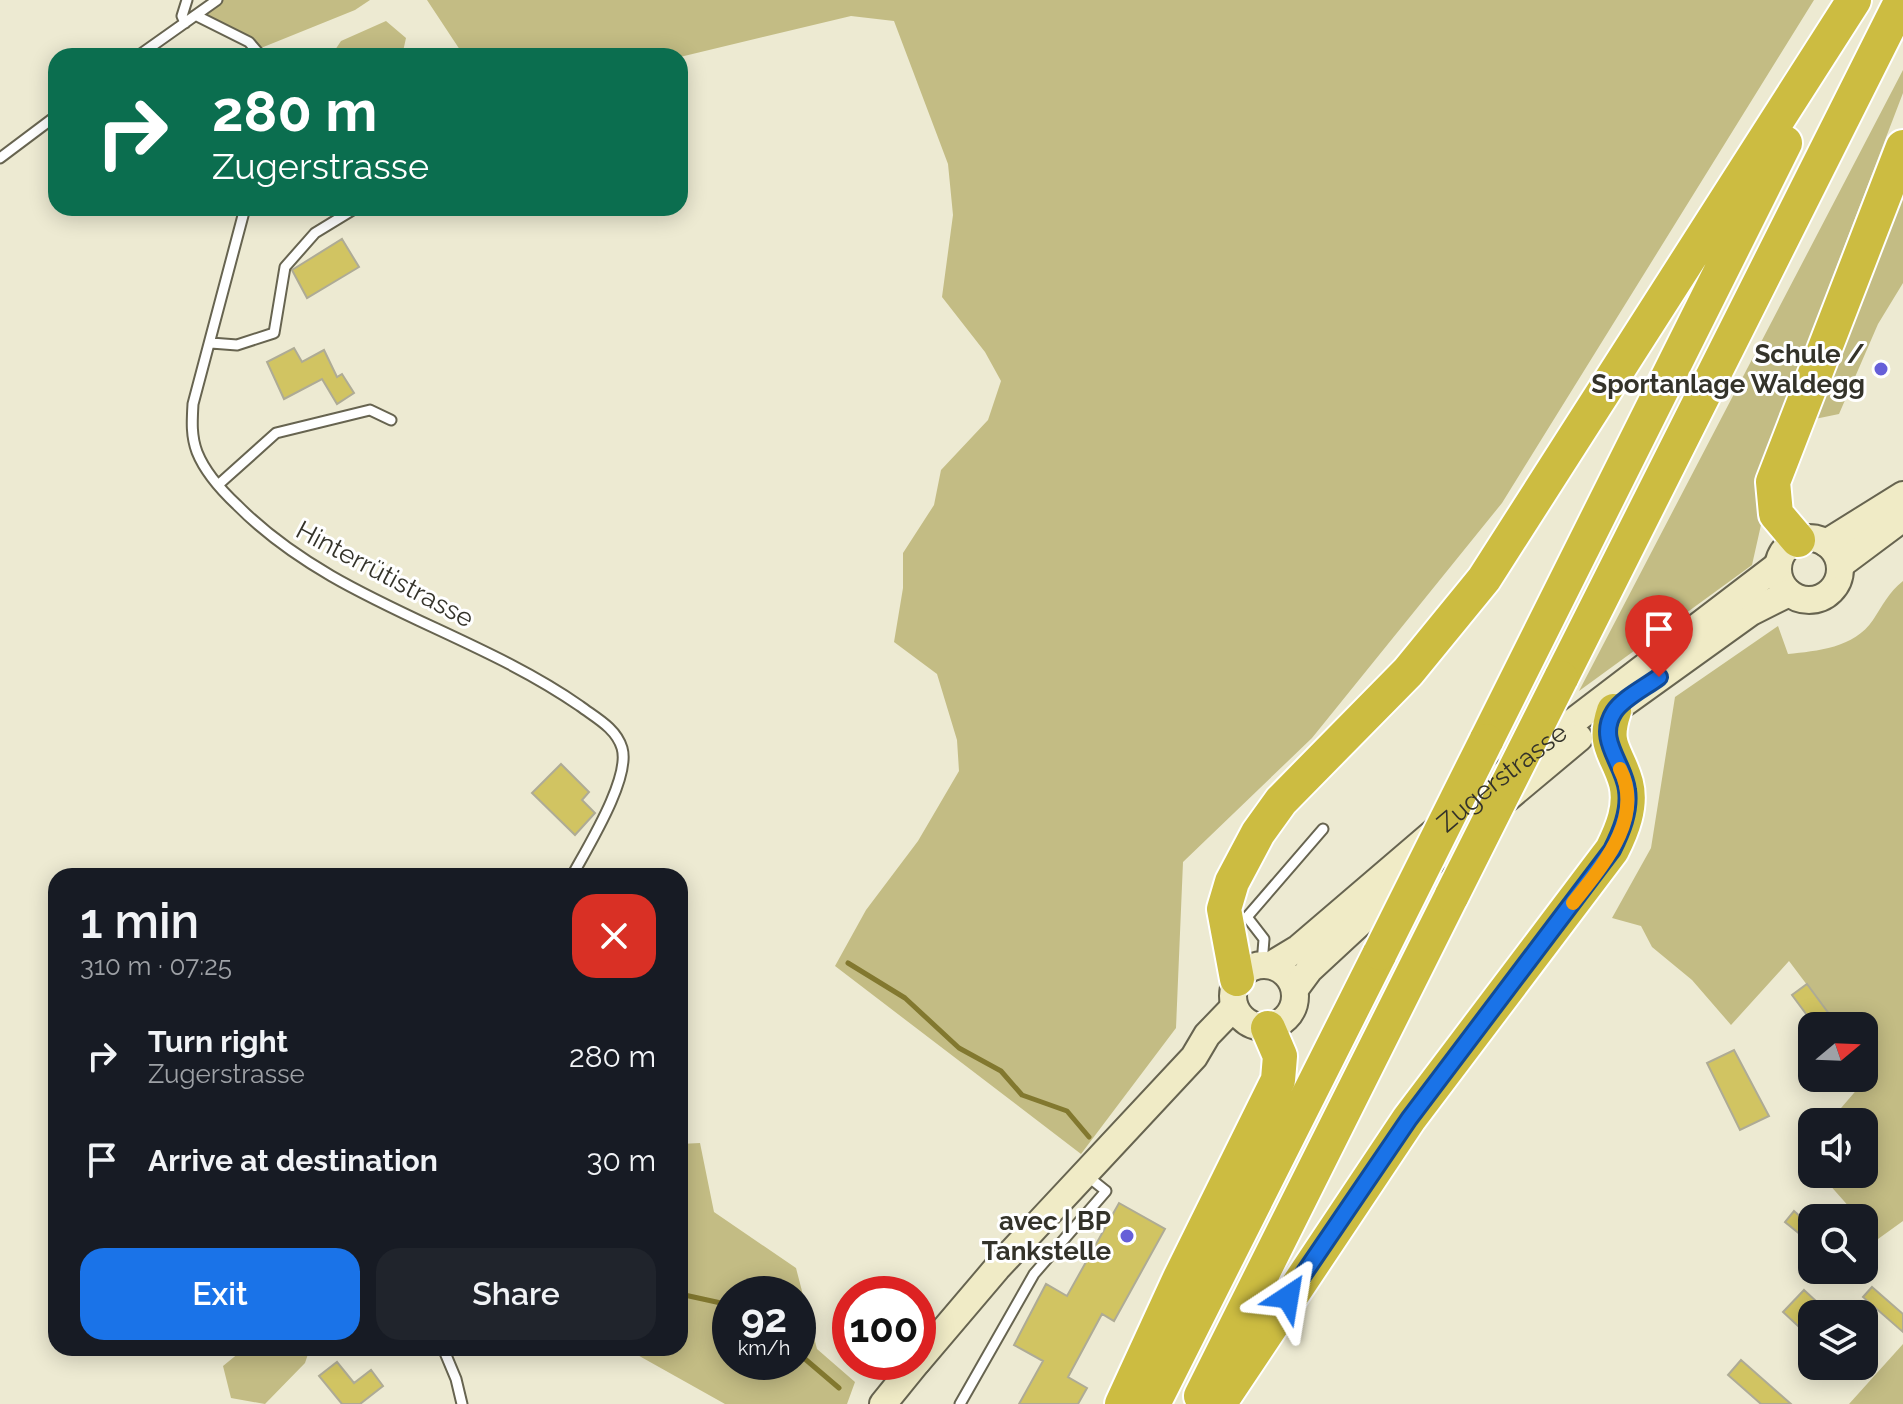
<!DOCTYPE html>
<meta charset="utf-8">
<style>
body{margin:0;font-family:Raleway,sans-serif;background:#20242c;color:#f1f3f6;height:100vh;display:flex;flex-direction:column;font-size:30px;white-space:nowrap}
*{box-sizing:border-box;margin:0}
p{font-size:26px;color:#9ea1a6}
.icon{flex:none;width:44px;height:44px;fill:none;stroke:currentColor;stroke-width:2;stroke-linecap:round;stroke-linejoin:round}
.map{position:relative;flex:1;overflow:hidden}
.details{position:absolute;left:48px;top:868px;width:640px;height:488px;display:flex;flex-direction:column;background:#171b24;border-radius:24px;box-shadow:0 4px 20px #0003}
.details>*{flex:none}
.top-card{position:absolute;left:48px;top:48px;width:640px;height:168px;border-radius:24px;box-shadow:0 4px 20px #0003;background:#0b6e4f;color:#fff;overflow:hidden}
.needle{width:52px;rotate:71deg}
.buttons{position:absolute;left:1798px;top:1012px;display:grid;gap:16px}
.buttons a{display:grid;place-items:center;width:80px;height:80px;border-radius:16px;background:#171b24;box-shadow:0 4px 20px #0003;font-size:40px}
.speed{position:absolute;left:712px;top:1276px;display:flex;gap:16px;font-size:40px;font-weight:700;text-align:center}
.speed>*{display:grid;place-content:center;width:104px;height:104px;border-radius:50%;background:#171b24;box-shadow:0 4px 20px #0003;line-height:1}
.speed small{font-size:20px;font-weight:400}
.speed .limit{border:12px solid #d22;background:#fff;color:#111}
.pin{position:absolute;display:grid;place-items:center;width:68px;height:68px;color:#fff;margin:-82px -34px;border-radius:50% 50% 50% 0;rotate:-45deg;box-shadow:0 0 8px #0007}
.pin .icon{rotate:45deg}
.me{position:absolute;width:88px;margin:-44px;rotate:33deg;stroke-linejoin:round;filter:drop-shadow(0 0 6px #0008)}
.turn{display:flex;align-items:center;gap:28px;height:168px;padding:0 32px;font-size:36px}
.turn .icon{width:104px;height:104px;stroke-width:2.5}
.turn b{display:block;font-size:56px;line-height:68px}
.round{display:grid;place-items:center;flex:none;width:84px;height:84px;border-radius:24px;background:#20242c}
.head{display:flex;align-items:center;justify-content:space-between;height:136px;padding:0 32px}
h1{font-size:48px;font-weight:600;line-height:60px}
.primary-button{display:flex;gap:16px;margin-top:auto;padding:16px 32px}
.primary-button a{flex:1;height:92px;border-radius:24px;background:#1a73e8;color:#fff;font-size:32px;font-weight:600;line-height:92px;text-align:center}
.primary-button a+a{background:#20242c;color:#f1f3f6}
ul{padding:0;list-style:none}
li{display:flex;align-items:center;gap:24px;height:104px;padding:0 32px}
li div{flex:1}
li b{display:block;font-size:30px}
li em{font-style:normal}
.map>svg:first-child{display:block}
.green{fill:#c3bc84;fill-rule:evenodd}
.lines{fill:none;stroke-linecap:round;stroke-linejoin:round}
.stream{stroke:#82782f;stroke-width:5}
.building{fill:#d1c462;stroke:#aeab95;stroke-width:2}
.lane-casing{stroke:#676450;stroke-width:13}
.secondary-casing{stroke:#676450;stroke-width:30}
.highway-casing{stroke:#fff;stroke-width:38}
.lane{stroke:#fff;stroke-width:9}
.secondary{stroke:#f0ebc6;stroke-width:26}
.highway{stroke:#ccbc41;stroke-width:34}
.highway-bridge-casing{stroke:#fff;stroke-width:38;stroke-linecap:butt}
.highway-bridge{stroke:#ccbc41;stroke-width:34}
.route-casing{stroke:#114b97;stroke-width:20}
.route{stroke:#1a73e8;stroke-width:14}
.slow{stroke:#f59e0b;stroke-width:14}
.poi-dot{fill:#665fd8;stroke:#fff;stroke-width:3}
.labels{text-anchor:middle;stroke-width:6;stroke-linejoin:round;paint-order:stroke}
.poi-label{font-size:26px;font-weight:bold;fill:#34332a;stroke:#fff;text-anchor:end}
.street-label{font-size:26px;fill:#34332a;stroke:#fff}
</style>
<div class="map">
<svg width="1903" height="1404" viewBox="0 0 1903 1404">
<rect width="100%" height="100%" fill="#edead2"/>
<path class="green" d="M217,0h153l-15,10 -99,40 -59,-34z
M427,0h1387l-312,503 -190,235 -129,124 -7,166 -95,126 -246,-188 31,-56 52,-69 41,-70 -2,-31 -20,-66 -43,-32 9,-54v-35l31,-48 7,-35 47,-50 13,-39 -16,-29 -43,-55 11,-82 -5,-51 -54,-143 -43,-5 -171,41 -216,-1z
M386,21l20,17 -4,18h-71l10,-15z
M1903,70v23l-145,379 5,44 -11,49 -173,126z
M1903,186v97l-25,41 -39,90 -29,6z
M1903,581v640l-25,18 -14,-15v-6h-5l-39,-44h44v-52h-35l43,-50 -8,-11v-35h-26l-49,-65 -58,64 -39,-45 -40,-33 -11,-21 -29,-8 39,-70 24,-151 103,-71 10,28c29,-3 66,-6 85,-34 10,-15 15,-27 30,-39z
M700,1143l14,69 82,56 21,81 38,33 -8,22h-122l-100,-56h55v-204zM730,1294h68v68h-68z
M1903,1344v60h-54z
M245,1348h65l-5,15 -40,41 -34,-6 -8,-32z"/>
<g class="lines">
<path class="stream" d="M848,963l57,35 54,50 42,23 21,24 45,16 22,26
M680,1294l50,11
M798,1353l41,35"/>
</g>
<path class="building" d="M342,239l17,28 -52,31 -15,-28z
M294,348l8,14 22,-12 13,27 5,-3 12,19 -17,11 -15,-25 -38,20 -17,-37z
M561,764l28,28 -7,8 13,13 -20,22 -43,-42z
M1807,984l31,42h-23l-23,-31z
M1734,1050l35,66 -29,14 -33,-67z
M1119,1203l46,26 -51,92 -12,-7 -34,63 19,11 -9,16h-59l24,-43 -29,-16 32,-61 21,12z
M1794,1211l18,16v17l-27,-22z
M1872,1287l31,27v18l-40,-35z
M1804,1290l26,24h-18v25l-29,-27z
M1741,1360l50,44h-30l-33,-29z
M337,1362l17,21 17,-13 12,16 -23,18h-18l-23,-28z"/>
<g class="lines">
<defs>
<path id="lane" d="M197,16l52,26 12,14
M185,23l-3,-7 5,-16
M138,56l79,-56
M0,158l56,-42
M245,208l-52,196c-1,17 -2,32 4,48 8,20 25,39 40,53 96,97 234,125 343,201 16,12 36,22 42,42 9,30 -35,100 -50,128
M211,343l26,2 37,-12 11,-66 30,-34 41,-25
M218,485l58,-52 94,-23 21,10
M1262,964l2,-25 -17,-22 76,-88
M443,1348l13,31 6,25
M960,1404l74,-130 72,-83 -20,-16"/>
<g id="secondary">
<circle cx="1809" cy="569" r="31"/>
<path d="M1826,543l77,-48"/>
<path d="M1840,565l63,-47"/>
<path d="M1623,704l128,-92 38,-19"/>
<circle cx="1264" cy="996" r="31"/>
<path id="s1" d="M1271,965l28,-17 187,-160 291,-222"/>
<path d="M1295,989l14,-19 68,-63 202,-169"/>
<path d="M918,1361l79,-93 197,-211 13,-22 27,-28"/>
<path d="M883,1404l34,-42"/>
</g>
<path id="highway" d="M1798,540l-22,-26 -3,-32 130,-335
M1561,678l341,-678
M1486,741l299,-598
M1237,979l-13,-70 8,-27 26,-49 23,-32 127,-129 76,-93 370,-579
M1201,1396l251,-501
M1122,1404l57,-124 99,-200 2,-24 -12,-28
M1153,1404l227,-451
M1219,1404l190,-285 203,-269c10,-20 20,-44 14,-67 -9,-32 -24,-36 -12,-72"/>
</defs>
<use href="#lane" class="lane-casing"/>
<use href="#secondary" class="secondary-casing"/>
<use href="#highway" class="highway-casing"/>
<use href="#lane" class="lane"/>
<use href="#secondary" class="secondary"/>
<use href="#highway" class="highway"/>
<defs>
<path id="highway-bridge" d="M1452,895l109,-217
M1380,953l106,-212"/>
</defs>
<use href="#highway-bridge" class="highway-bridge-casing"/>
<use href="#highway-bridge" class="highway-bridge"/>
</g>
<g class="lines">
<defs>
<path id="route" d="M1288,1297l121,-178 203,-269c9,-18 18,-39 15,-60 -3,-27 -31,-50 -13,-78 9,-14 32,-25 45,-35"/>
</defs>
<use href="#route" class="route-casing"/>
<use href="#route" class="route"/>
<path class="slow" d="M1573,903c29,-37 72,-85 47,-134"/>
</g>
<g class="poi-dot">
<circle cx="1881" cy="369" r="8"/>
<circle cx="1127" cy="1236" r="8"/>
</g>
<g class="labels">
<g class="poi-label">
<text x="1865" y="363">Schule /<tspan x="1865" dy="30">Sportanlage Waldegg</tspan></text>
<text x="1111" y="1230">avec | BP<tspan x="1111" dy="30">Tankstelle</tspan></text>
</g>
<g class="street-label">
<text transform="translate(385 574) rotate(28)" y="9">Hinterrütistrasse</text>
<text dy="9" stroke="none"><textPath href="#s1" startOffset="298">Zugerstrasse</textPath></text>
</g>
</g>
</svg>
<div class="buttons">
<a><svg class="needle" viewBox="-14 -14 28 28"><path d="M0-13l5 13h-10z" fill="#e53935"/><path d="M0 13l5-13h-10z" fill="#9ea1a6"/></svg></a>
<a><svg class="icon" aria-label="sound" viewBox="0 0 24 24"><path d="M4 9h4l5-4v14l-5-4H4zM17 9q2 3 0 6"/></svg></a>
<a><svg class="icon" aria-label="search" viewBox="0 0 24 24"><circle cx="10" cy="10" r="6"/><path d="M15 15l6 6"/></svg></a>
<a><svg class="icon" aria-label="layers" viewBox="0 0 24 24"><path d="M12 4l9 5-9 5-9-5zM3 14l9 5 9-5"/></svg></a>
</div>
<div class="speed"><div>92<small>km/h</small></div><div class="limit">100</div></div>
<div class="pin" style="left:1659px;top:677px;background:#d93025"><svg class="icon" aria-label="arrive" viewBox="0 0 24 24"><path d="M6 21V4h12l-3 4 3 4H6"/></svg></div>
<svg class="me" style="left:1288px;top:1297px" viewBox="-20 -20 40 40"><path d="M0-17L14 15 0 8-14 15z" fill="#1a73e8" stroke="#fff" stroke-width="4"/></svg>
<div class="top-card">
<div class="turn"><svg class="icon" aria-label="right" viewBox="0 0 24 24"><path d="M7 20v-9h11M14 6l5 5-5 5"/></svg><div><b>280 m</b>Zugerstrasse</div></div>
</div>
<section class="details">
<div class="head"><div><h1>1 min</h1><p>310 m · 07:25</p></div><a class="round" style="background:#d93025;color:#fff"><svg class="icon" aria-label="close" viewBox="0 0 24 24"><path d="M6 6l12 12M18 6L6 18"/></svg></a></div>
<ul>
<li><svg class="icon" aria-label="right" viewBox="0 0 24 24"><path d="M7 20v-9h11M14 6l5 5-5 5"/></svg><div><b>Turn right</b><p>Zugerstrasse</p></div><em>280 m</em></li>
<li><svg class="icon" aria-label="arrive" viewBox="0 0 24 24"><path d="M6 21V4h12l-3 4 3 4H6"/></svg><div><b>Arrive at destination</b></div><em>30 m</em></li>
</ul>
<div class="primary-button"><a>Exit</a><a>Share</a></div>
</section>
</div>
